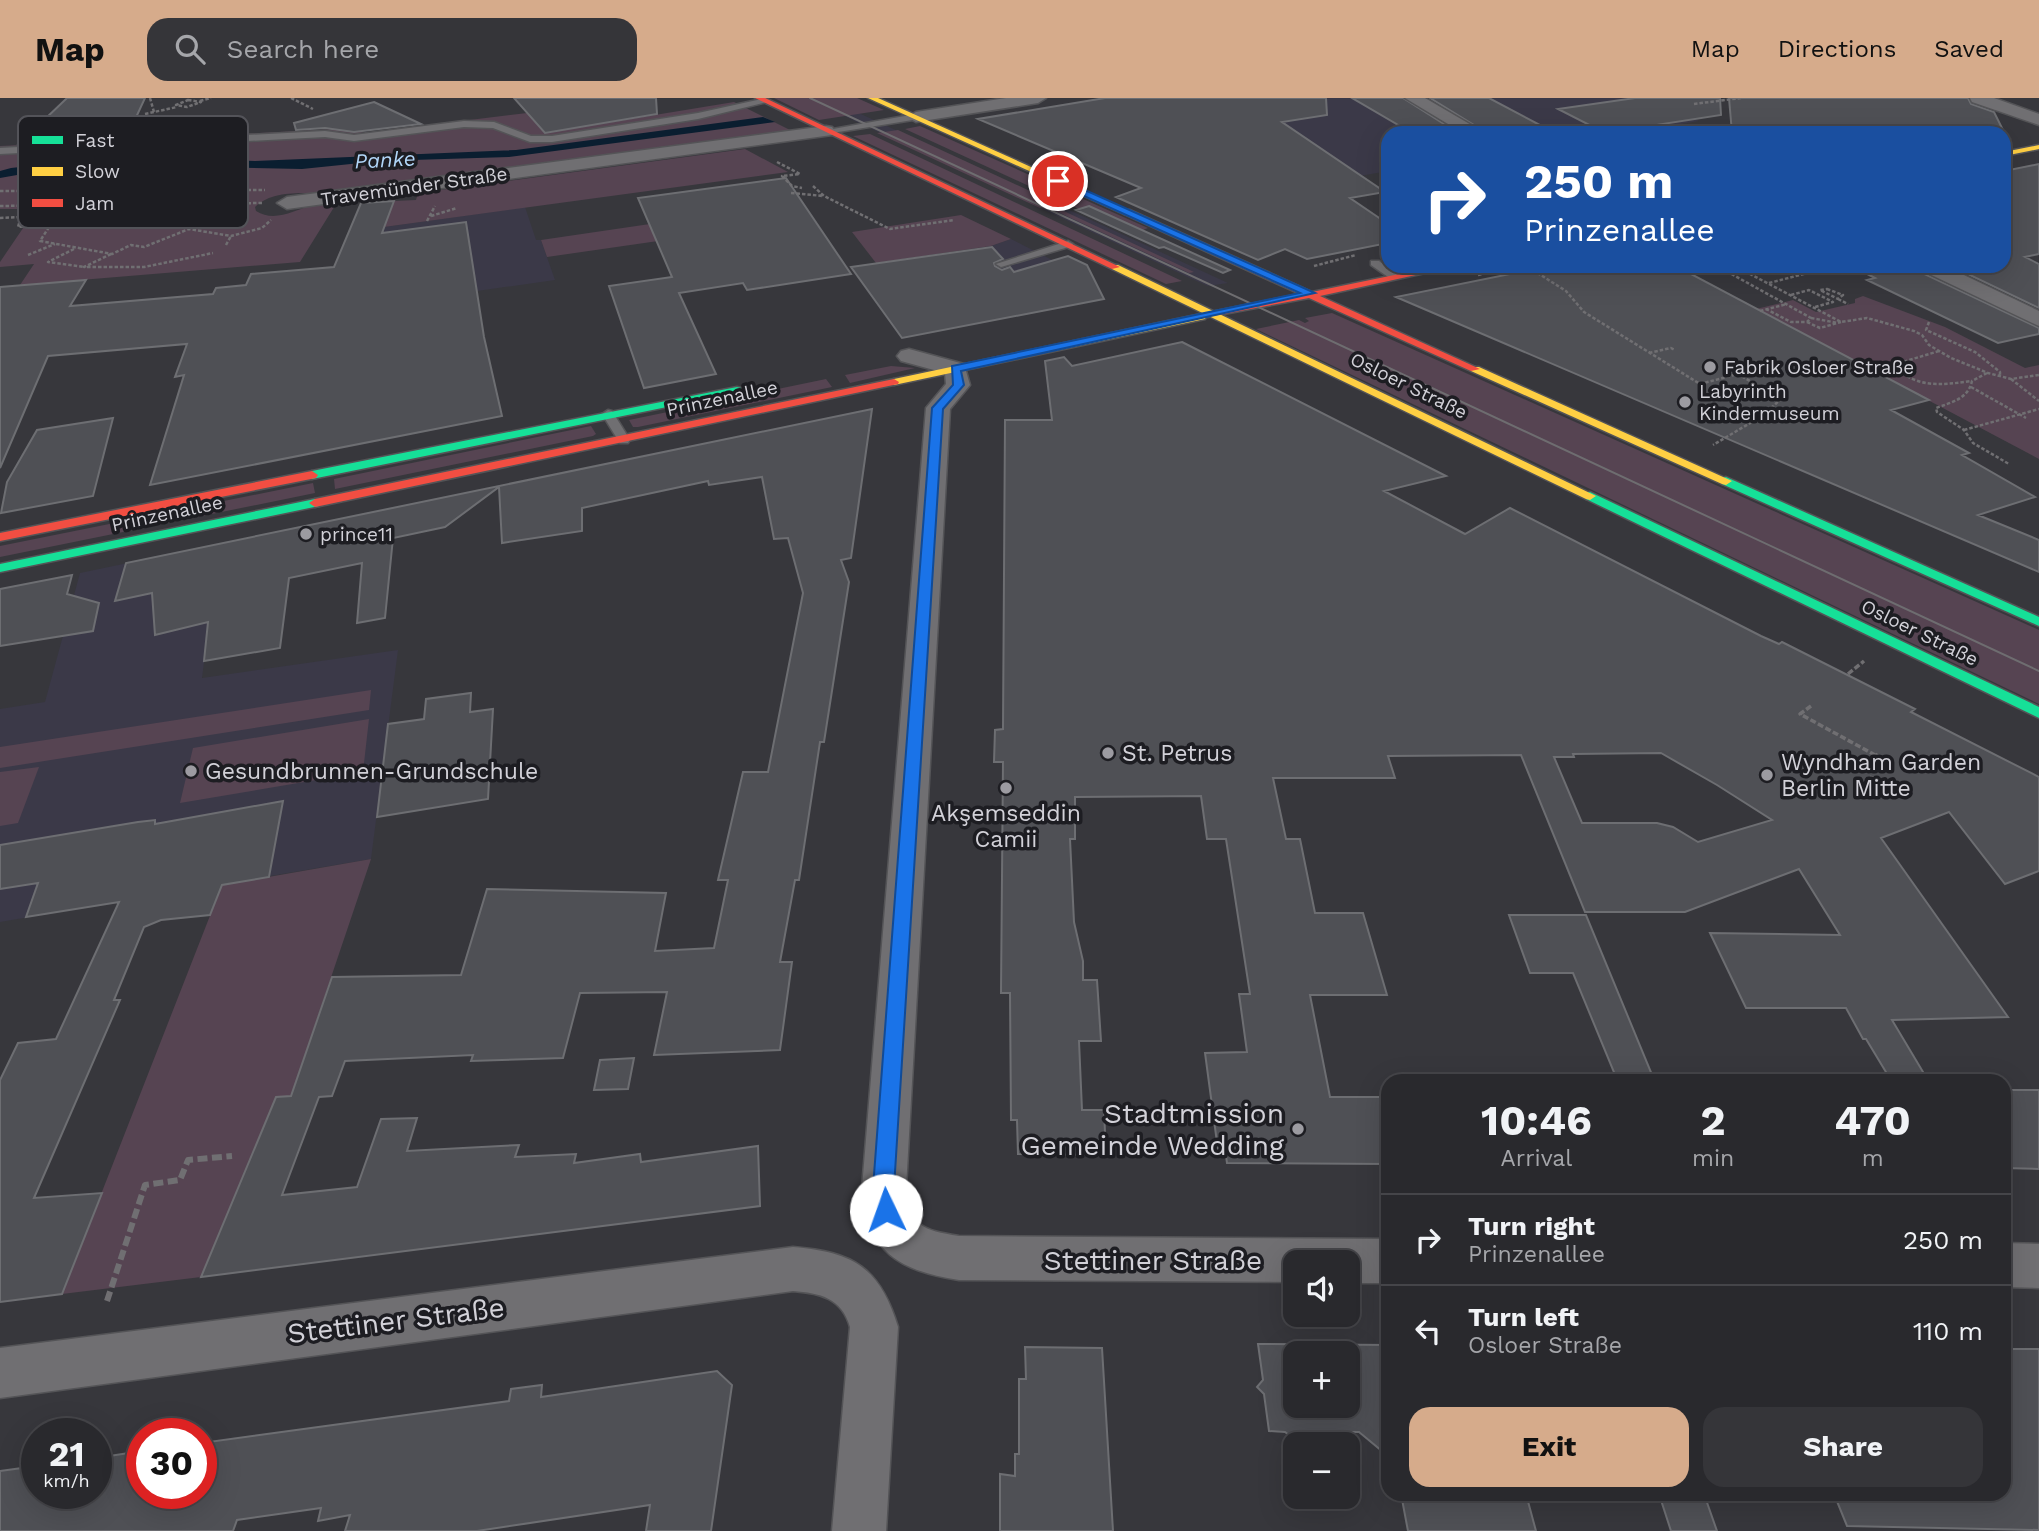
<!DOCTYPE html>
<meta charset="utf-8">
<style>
body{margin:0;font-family:"Work Sans",sans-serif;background:#353539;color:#f1f3f6;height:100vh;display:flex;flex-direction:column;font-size:26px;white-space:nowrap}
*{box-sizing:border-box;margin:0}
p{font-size:23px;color:#a5a6aa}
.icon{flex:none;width:38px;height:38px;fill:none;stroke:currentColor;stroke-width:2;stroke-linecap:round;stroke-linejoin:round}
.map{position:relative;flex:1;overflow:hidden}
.panel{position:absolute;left:1381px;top:976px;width:630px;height:427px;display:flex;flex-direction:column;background:#29292d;border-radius:21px;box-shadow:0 7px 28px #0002,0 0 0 2px #454549}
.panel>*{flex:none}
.hud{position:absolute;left:1381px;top:28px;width:630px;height:147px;border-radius:21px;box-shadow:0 7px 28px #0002,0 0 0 2px #454549;background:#1a4fa0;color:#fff;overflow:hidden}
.controls{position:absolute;left:1283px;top:1152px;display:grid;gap:14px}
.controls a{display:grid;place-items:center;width:77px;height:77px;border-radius:14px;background:#29292d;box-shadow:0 7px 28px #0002,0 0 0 2px #454549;font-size:35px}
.speed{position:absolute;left:21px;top:1320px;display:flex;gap:14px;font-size:35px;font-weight:700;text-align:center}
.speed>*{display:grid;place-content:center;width:91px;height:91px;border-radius:50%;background:#29292d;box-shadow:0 7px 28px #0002,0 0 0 2px #454549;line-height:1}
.speed small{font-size:18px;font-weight:400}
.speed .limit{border:10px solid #d22;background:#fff;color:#111}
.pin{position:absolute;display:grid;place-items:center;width:60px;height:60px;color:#fff;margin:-30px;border:4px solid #fff;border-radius:50%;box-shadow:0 2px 7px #0007}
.me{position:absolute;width:77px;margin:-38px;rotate:357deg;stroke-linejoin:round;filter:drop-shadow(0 0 5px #0008)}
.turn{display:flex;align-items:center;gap:24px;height:147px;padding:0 28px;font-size:32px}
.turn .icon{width:91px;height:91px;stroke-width:2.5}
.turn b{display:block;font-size:49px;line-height:60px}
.eta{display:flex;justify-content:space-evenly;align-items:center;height:119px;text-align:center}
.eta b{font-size:42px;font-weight:700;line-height:49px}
.primary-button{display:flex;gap:14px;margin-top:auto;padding:14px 28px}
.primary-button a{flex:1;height:80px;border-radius:21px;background:#d6ab8b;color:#111;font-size:28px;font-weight:700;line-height:80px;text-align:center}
.primary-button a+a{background:#353539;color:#f1f3f6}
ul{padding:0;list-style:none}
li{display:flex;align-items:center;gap:21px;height:91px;padding:0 28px;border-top:2px solid #454549}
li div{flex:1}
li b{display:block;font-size:26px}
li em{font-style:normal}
header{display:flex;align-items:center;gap:42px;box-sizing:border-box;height:98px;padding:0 35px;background:#d6ab8b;color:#111}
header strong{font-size:33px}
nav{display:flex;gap:38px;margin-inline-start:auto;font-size:24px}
.search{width:490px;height:63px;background:#353539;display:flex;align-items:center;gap:18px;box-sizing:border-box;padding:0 24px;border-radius:21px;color:#a5a6aa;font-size:26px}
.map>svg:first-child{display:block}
.built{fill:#3b3948}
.green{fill:#564452}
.water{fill:#0a1e30}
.building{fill:#4f5055;stroke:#6d6e72;stroke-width:2;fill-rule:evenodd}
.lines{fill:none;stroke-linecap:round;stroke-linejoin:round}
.lane-casing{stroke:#545457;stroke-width:3}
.street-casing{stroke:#545457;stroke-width:3}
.fast-casing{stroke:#545457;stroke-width:3}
.slow-casing{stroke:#545457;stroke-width:3}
.jam-casing{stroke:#545457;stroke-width:3}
.path-far3{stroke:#706f72;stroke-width:2.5;stroke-dasharray:3.5 2;stroke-linecap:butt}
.path-far2{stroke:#706f72;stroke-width:3.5;stroke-dasharray:6 2.5;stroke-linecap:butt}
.path-far1{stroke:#706f72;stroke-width:4.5;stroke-dasharray:8 3.5;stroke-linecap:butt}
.path{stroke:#706f72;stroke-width:6;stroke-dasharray:10 4.5;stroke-linecap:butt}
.lane{fill:#706f72;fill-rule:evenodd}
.street{fill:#706f72;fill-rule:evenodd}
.fast{fill:#16e098;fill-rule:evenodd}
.slow{fill:#ffcf43;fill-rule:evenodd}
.jam{fill:#f24e42;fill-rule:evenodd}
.tram{stroke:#6e6d70;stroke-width:2}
.route{fill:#1a73e8;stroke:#114b97;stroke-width:2}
.poi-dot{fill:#9c9ba1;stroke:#1d1d22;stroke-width:2.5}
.labels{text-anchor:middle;stroke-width:7;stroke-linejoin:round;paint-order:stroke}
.far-street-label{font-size:19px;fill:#d2d1d8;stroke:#1d1d22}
.far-poi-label{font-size:19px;fill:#d2d1d8;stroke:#1d1d22;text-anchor:start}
.far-water-label{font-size:21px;font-style:italic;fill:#b1d6f8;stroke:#1d1d22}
.poi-label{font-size:23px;fill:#d2d1d8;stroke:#1d1d22;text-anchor:start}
.near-poi-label{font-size:28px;fill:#d2d1d8;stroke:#1d1d22;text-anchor:end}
.near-street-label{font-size:28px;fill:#d2d1d8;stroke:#1d1d22}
.key{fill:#1d1d22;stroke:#535359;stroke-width:2}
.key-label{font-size:19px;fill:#d2d1d8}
</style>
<header>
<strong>Map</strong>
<div class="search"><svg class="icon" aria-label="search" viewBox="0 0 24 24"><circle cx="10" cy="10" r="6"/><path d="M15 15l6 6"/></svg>Search here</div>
<nav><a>Map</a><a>Directions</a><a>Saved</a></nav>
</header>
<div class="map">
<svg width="2039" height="1433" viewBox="0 0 2039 1433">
<rect width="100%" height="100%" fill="#37373c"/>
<path class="built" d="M806,0h20l402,185 -20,3 -16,-7z
M1235,0h149l62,35h-58v38l-28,5z
M1438,0h212l49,23 -35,6 11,6h-173z
M525,109l11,33h5l14,40 -78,11 -7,-43 -95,8 9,-29z
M1011,141l51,26 -51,18 -95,-25 75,-12z
M219,446l-17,134 196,-28 -27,209 -371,63v-213l45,-7 35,-129z"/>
<path class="green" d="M774,0h83l27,12 -65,10z
M734,4l60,30 -465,61c-24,1 -55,-4 -74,14l1,4c19,12 38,-1 57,-6 7,-2 16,-1 23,-1l-36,58 -280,23 14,-21 -34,3v-5l36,-53h-36v-63l359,-18 -1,3 6,2 163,-20 18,20z
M920,28l228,102 -15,6 -228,-105z
M898,32l158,73 -5,2 143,67 -5,1 -144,-67 -5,2 -163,-75z
M870,36l312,147 -16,3 -313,-148z
M745,51l43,23 -404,55 10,-26 22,-1 2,-7z
M787,106l-10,20 -230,33 -6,-17z
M961,117l50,24 -20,7 -115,17 -24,-31z
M1863,198l82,31 80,41 14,-3v94l-283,-150 37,-9 23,12 39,-9v-4z
M1332,215l707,317v74l-783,-375 43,-9 6,3 4,-2 -4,-3z
M891,268l24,2 -65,15 -5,-8z
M826,281l6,8 -194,40h-5l-4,-7z
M591,328l5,8 -3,2 -258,53 -1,-10z
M313,385l2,10 -315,64v-11z
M371,592l-2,20 -369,58v-21z
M369,621l-6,53 -183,31 13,-55z
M39,669l-21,56 -18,3v-54z
M371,761l-80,237 -15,1 -75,180 -139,17 160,-409z"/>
<path class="water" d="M763,19l12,5 -266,35 -129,4 -78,8 -201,-4 -50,4 -51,9v-7l11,-3 110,-12 134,5 261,-11z"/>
<path class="building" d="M67,0h78l-19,41 -107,5z
M514,0h142l1,16 -112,19z
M1105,0h221l1,17 -45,7 103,70 -35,6 38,26v19l-81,16 -22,-10 -27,11 -142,-63 25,-9 -163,-69z
M1352,0h51l55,35h-46z
M1430,0h59l66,35h-68z
M1635,0h85l1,17 -116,18 -47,-24z
M1729,0h239l3,6 23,8 16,32 -6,1v-12h-272z
M374,4l47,22 -67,8 -29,-4 -29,2 -2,-7z
M2039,66v90l-14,3 14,7v44l-88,-42h53v-95z
M786,80l65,96 -104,16 -4,-7 -64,10 37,81 -72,14 -35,-102 63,-9 -34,-79z
M394,103l-12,32 84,-11 18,115 18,79 -352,69 34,-110 -9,2 12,-33 -139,12 -48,112v-181l86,-7 -16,26 143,-12 3,-6 30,-3 5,-11 83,-7 27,-64z
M1089,108l141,64 -7,3 -59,-26 -5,1 -83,-38z
M992,149l11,12 -9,4 1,3 7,4 8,-3 4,5 54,-16 19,9 17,34 -202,39 -51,-71z
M1549,168h127l253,134 -38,10 78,43 -7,2 73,42 -57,18 61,25v32l-643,-275z
M1852,168h63l5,6 119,56v6l-41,9 -131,-63 8,-2z
M1182,244l264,134 -62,15 81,43 45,-26 251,128 18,8 3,-2 133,67 -4,3 128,65v94l-34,13 -56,-72 -68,26 127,179 -116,3 37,62h-37l-26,-43h-3l-17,-31h-100l-36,-75 130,2 -41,-66 -114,43h-100l-64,-157 -133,1 7,22h-122l13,61h14l15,74h48l24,82h-77l20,102h58v67l-161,-1 -2,-14 -7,1 -13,-97 42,-1 -8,-58h11l-24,-155h-19l-6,-43 -126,1v42h-5l4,83 9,39v19h14l4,61h-22l3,69h22l2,45 -88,-1 -1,-34h-6l-1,-127h-9l2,-231h-9l1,-32 8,-1 2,-309h47l-7,-59 19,-4 8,9zM1661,655l56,32 55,35 -74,22 -25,-15 -16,-4h-75l-28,-66h20l-1,-3z
M872,311l-21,149 -10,2 8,22 -25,160h-4l-21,138h-4l-15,82h12l-12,88 -126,5 13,-63 -87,1 -17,65 -92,3 2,-6 -128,6 -13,35 -13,1 -37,98 75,-8 24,-68 36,-1 -10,33 112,-6 -4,12 61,-3 -2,9 66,-9 1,8 117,-16 2,60 -559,71 75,-180 15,-1 41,-119 129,-2 26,-86 179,4 -11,58 59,-3 14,-68h-10l25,-108h25l35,-179 -15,-55 -14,1 -12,-62 -53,8 -1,-4 -126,27v23l-80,12 -3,-56 -54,40 -52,11 -8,80 -28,5 5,-60 -73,15 -9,70 -76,13 4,-39 -53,13 -3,-42 -37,8 11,-38z
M113,320l-20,78 -92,17 6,-31 30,-52z
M72,477l-5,19 32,9 -6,28 -93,15v-57z
M471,595l-1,19 23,-3 -5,90 -111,18 11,-93 36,-5 2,-20z
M283,703l-14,76 -47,8 -12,30 -49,5 -17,7 -30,73h6l-86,198 68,-5 -40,101 -62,8v-222l18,-37 38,-4 63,-137 -93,15 12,-34 -38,6v-44l138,-23 17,-2v4z
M1509,817h77l69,167h-37l-45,-109h-43z
M634,960l-6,31 -34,1 6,-30z
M2004,992h35v79l-35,-1z
M1258,1246l130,1v111l-29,-24h-23l-6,6 -8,-6h-23l-6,6 -8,-6 -16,-1 -5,-37 -7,-7 6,-7zM1295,1255h53v52h-53z
M1025,1249l77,1 11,183h-113v-57l15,2v-22h4v-75h7z
M2004,1251h35v181l-192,-4 -13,-32h170z
M717,1273l15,14 -21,146h-65l4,-26 -173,26h-132l5,-16 -32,6 3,-13 -84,12 -4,11h-233v-60l37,-5v27h59v-35l46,-7v42h59v-50l308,-42 2,-12 31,-4 -1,12z
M1401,1396h125l10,37h-128z
M1659,1396h45l13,37h-46z"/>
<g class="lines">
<defs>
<path id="lane" d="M766,0l1,4 -69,17 -146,23h-22l-37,-14 -29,-1 -110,14 -29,-4 -325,17v-6l325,-17 29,4 110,-14 30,1 37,14h21l146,-23z
M916,16l3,5 -93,15 -4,-3z
M1068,143l5,3 -1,2 -71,21 -5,-3z
M1371,163h8l21,16 -9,2 -20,-14z
M608,312l4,1 18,29 -2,3h-8l-2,-3 -16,-26z"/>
<path id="street" d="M1006,0h40l-8,5 -122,19 -9,-5 9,-5z
M1405,0h20l60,35h-22z
M1970,0h24l45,16v11l-67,-23z
M826,28l6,1 3,4 -3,4 -545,74 -10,-6 10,-6z
M1918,168h27l94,45v15l-118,-56z
M909,251l55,15 6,21 -20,24 -44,779c5,39 16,42 53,48l429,3v44h-40v-21h-53v20l-336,-2c-61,-10 -91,-27 -97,-92l64,-780 20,-24 -1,-11 -44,-12 -4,-5 4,-5z
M2004,1145l35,1v44l-35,-1z
M793,1149c61,5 87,21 105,80l-12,204h-54l18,-204c-8,-29 -30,-34 -57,-36l-793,107v-50z"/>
<path id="fast" d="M737,289l4,1v4l-429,87 -6,-4 6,-4z
M1726,379l313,140v9l-317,-142v-6z
M1590,394l449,215v11l-453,-219v-6z
M315,401l6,4 -2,3 -319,66v-8z"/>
<path id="slow" d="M868,0h10l253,114 -7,2z
M2039,47v4l-35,7v-4z
M1112,167h6l478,231 -6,4 -4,-1 -474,-230z
M1201,216l5,3 -1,2 -311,66 -5,-3 5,-3z
M1471,269h8l253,114 -6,4 -4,-1 -251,-113z"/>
<path id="jam" d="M755,0h10l355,169 -8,2z
M1124,112h6l182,82 126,-26h19l-137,30 160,73 -9,2 -162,-73 -112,21 -1,-2 5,-3 99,-20 -176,-80z
M894,281l5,3 -1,2 -583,123 -6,-4 6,-4z
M312,373l6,4 -2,3 -316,63v-8z"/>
</defs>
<use href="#lane" class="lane-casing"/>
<use href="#street" class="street-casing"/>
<use href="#fast" class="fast-casing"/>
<use href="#slow" class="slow-casing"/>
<use href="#jam" class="jam-casing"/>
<path class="path-far3" d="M150,0l4,14
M291,0l22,11
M188,2l13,2 -14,5 -11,-2z
M200,3l11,-3
M1694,6l47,-6
M145,16l32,-7
M777,64l23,12 -18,2 10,10 10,2
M813,88l11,10 66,33 64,-9
M0,93l265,-1
M791,95l32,3
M38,106l17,-14
M64,106l-24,37 72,13 19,-9 13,2 45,-18 42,7 31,-8 9,-8
M0,108l262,-3
M431,118l26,-8
M0,120l21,-1 -3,10 32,-3
M427,123l8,-15
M226,147l5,-9
M74,151l-26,13 36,5
M111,156l-27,13h60l69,-14
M28,157l27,-11
M1314,168l42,-11
M1717,168l94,52 -4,4h-16l-25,-13
M1735,168l106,56 26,-4 47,13 8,4 7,10 22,13 37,15 23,6 28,-4
M1528,169l38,24 18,21 116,72 38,-10 43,25 -19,17 -49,29
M1478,177l43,-9
M1769,185l66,-17
M1827,191l16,6 -5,4 -18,-9z
M1791,197l18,-5 24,12 -18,5
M1838,201l10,5
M1760,213l27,-7
M1811,220l27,5
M1807,224l13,6 21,-6
M1929,224l-3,8 49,22 25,20v4
M1939,253l-46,14c23,24 49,20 79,16
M1649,255l22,-5 4,2
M1987,275l-15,8c-4,18 -20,21 -36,27l1,4 27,18 9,13 36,21
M2011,281l28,22
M1971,289l55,31
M1964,332l75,-21"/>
<path class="path-far2" d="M1848,576l16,-13
M1811,608l-11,8 75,41"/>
<path class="path-far1" d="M1868,697l9,-39 -5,-3"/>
<path class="path" d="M107,1203l38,-116 35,-5 8,-20 44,-4"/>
<use href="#lane" class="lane"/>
<use href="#street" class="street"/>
<use href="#fast" class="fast"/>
<use href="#slow" class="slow"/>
<use href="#jam" class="jam"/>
<path class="tram" d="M810,0l1229,573"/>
</g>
<path class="route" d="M1058,80l257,115 -354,78 3,14 -21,24 -49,779 2,22 -3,7 -7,3 -7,-3 -6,-29 59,-780 21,-23 -1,-19 348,-73 -245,-110z"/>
<g class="poi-dot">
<circle cx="1710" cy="269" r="7"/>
<circle cx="1685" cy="304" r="7"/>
<circle cx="306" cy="436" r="7"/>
<circle cx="1108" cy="655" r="7"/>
<circle cx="191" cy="673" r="7"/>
<circle cx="1767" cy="677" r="7"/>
<circle cx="1006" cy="690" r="7"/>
<circle cx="1298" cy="1031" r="7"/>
</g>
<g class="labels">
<g class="far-street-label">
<text transform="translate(414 88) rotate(-8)" y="7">Travemünder Straße</text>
<text transform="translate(1409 287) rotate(26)" y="7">Osloer Straße</text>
<text transform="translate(722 300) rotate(-12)" y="7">Prinzenallee</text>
<text transform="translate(167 415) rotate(-12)" y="7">Prinzenallee</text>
<text transform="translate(1920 534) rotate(26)" y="7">Osloer Straße</text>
</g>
<g class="far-poi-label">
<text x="1724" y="276">Fabrik Osloer Straße</text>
<text x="1699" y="300">Labyrinth<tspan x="1699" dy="22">Kindermuseum</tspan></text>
<text x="320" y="443">prince11</text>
</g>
<g class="far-water-label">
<text transform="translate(385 62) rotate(-3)" y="7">Panke</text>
</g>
<g class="poi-label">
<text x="1122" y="663">St. Petrus</text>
<text x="1781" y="672">Wyndham Garden<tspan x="1781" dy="26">Berlin Mitte</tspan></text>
<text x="205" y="681">Gesundbrunnen-Grundschule</text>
<text x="1006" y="723" text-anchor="middle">Akşemseddin<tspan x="1006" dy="26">Camii</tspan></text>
</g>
<g class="near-poi-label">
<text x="1284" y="1025">Stadtmission<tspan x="1284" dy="32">Gemeinde Wedding</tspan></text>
</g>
<g class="near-street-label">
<text x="1153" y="1172">Stettiner Straße</text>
<text transform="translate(396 1222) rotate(-7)" y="10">Stettiner Straße</text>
</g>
</g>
<rect x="18" y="18" width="230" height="112" rx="10" class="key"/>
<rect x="32" y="38" width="31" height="8" fill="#16e098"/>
<rect x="32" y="69" width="31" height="9" fill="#ffcf43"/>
<rect x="32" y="101" width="31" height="8" fill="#f24e42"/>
<g class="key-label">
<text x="75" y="49">Fast</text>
<text x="75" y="80">Slow</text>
<text x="75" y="112">Jam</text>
</g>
</svg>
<div class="controls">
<a><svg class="icon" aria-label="sound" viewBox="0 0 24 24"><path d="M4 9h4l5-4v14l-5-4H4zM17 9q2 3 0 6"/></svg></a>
<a>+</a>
<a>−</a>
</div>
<div class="speed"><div>21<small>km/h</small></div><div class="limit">30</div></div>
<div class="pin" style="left:1058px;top:83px;background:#d93025"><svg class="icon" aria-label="arrive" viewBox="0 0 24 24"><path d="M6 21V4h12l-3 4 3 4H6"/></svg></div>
<svg class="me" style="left:886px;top:1112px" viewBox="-20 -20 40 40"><circle r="19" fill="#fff"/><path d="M0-13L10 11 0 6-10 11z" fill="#1a73e8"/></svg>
<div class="hud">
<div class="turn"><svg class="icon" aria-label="right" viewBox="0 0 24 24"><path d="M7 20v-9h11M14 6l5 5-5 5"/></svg><div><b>250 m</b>Prinzenallee</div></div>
</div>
<section class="panel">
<div class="eta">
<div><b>10:46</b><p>Arrival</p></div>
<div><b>2</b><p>min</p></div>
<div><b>470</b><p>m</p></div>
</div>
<ul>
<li><svg class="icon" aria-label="right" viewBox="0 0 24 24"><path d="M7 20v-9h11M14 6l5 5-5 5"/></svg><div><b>Turn right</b><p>Prinzenallee</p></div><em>250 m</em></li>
<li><svg class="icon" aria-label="left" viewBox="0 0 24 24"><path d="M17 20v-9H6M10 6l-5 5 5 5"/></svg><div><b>Turn left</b><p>Osloer Straße</p></div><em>110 m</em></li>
</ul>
<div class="primary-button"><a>Exit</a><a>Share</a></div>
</section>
</div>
